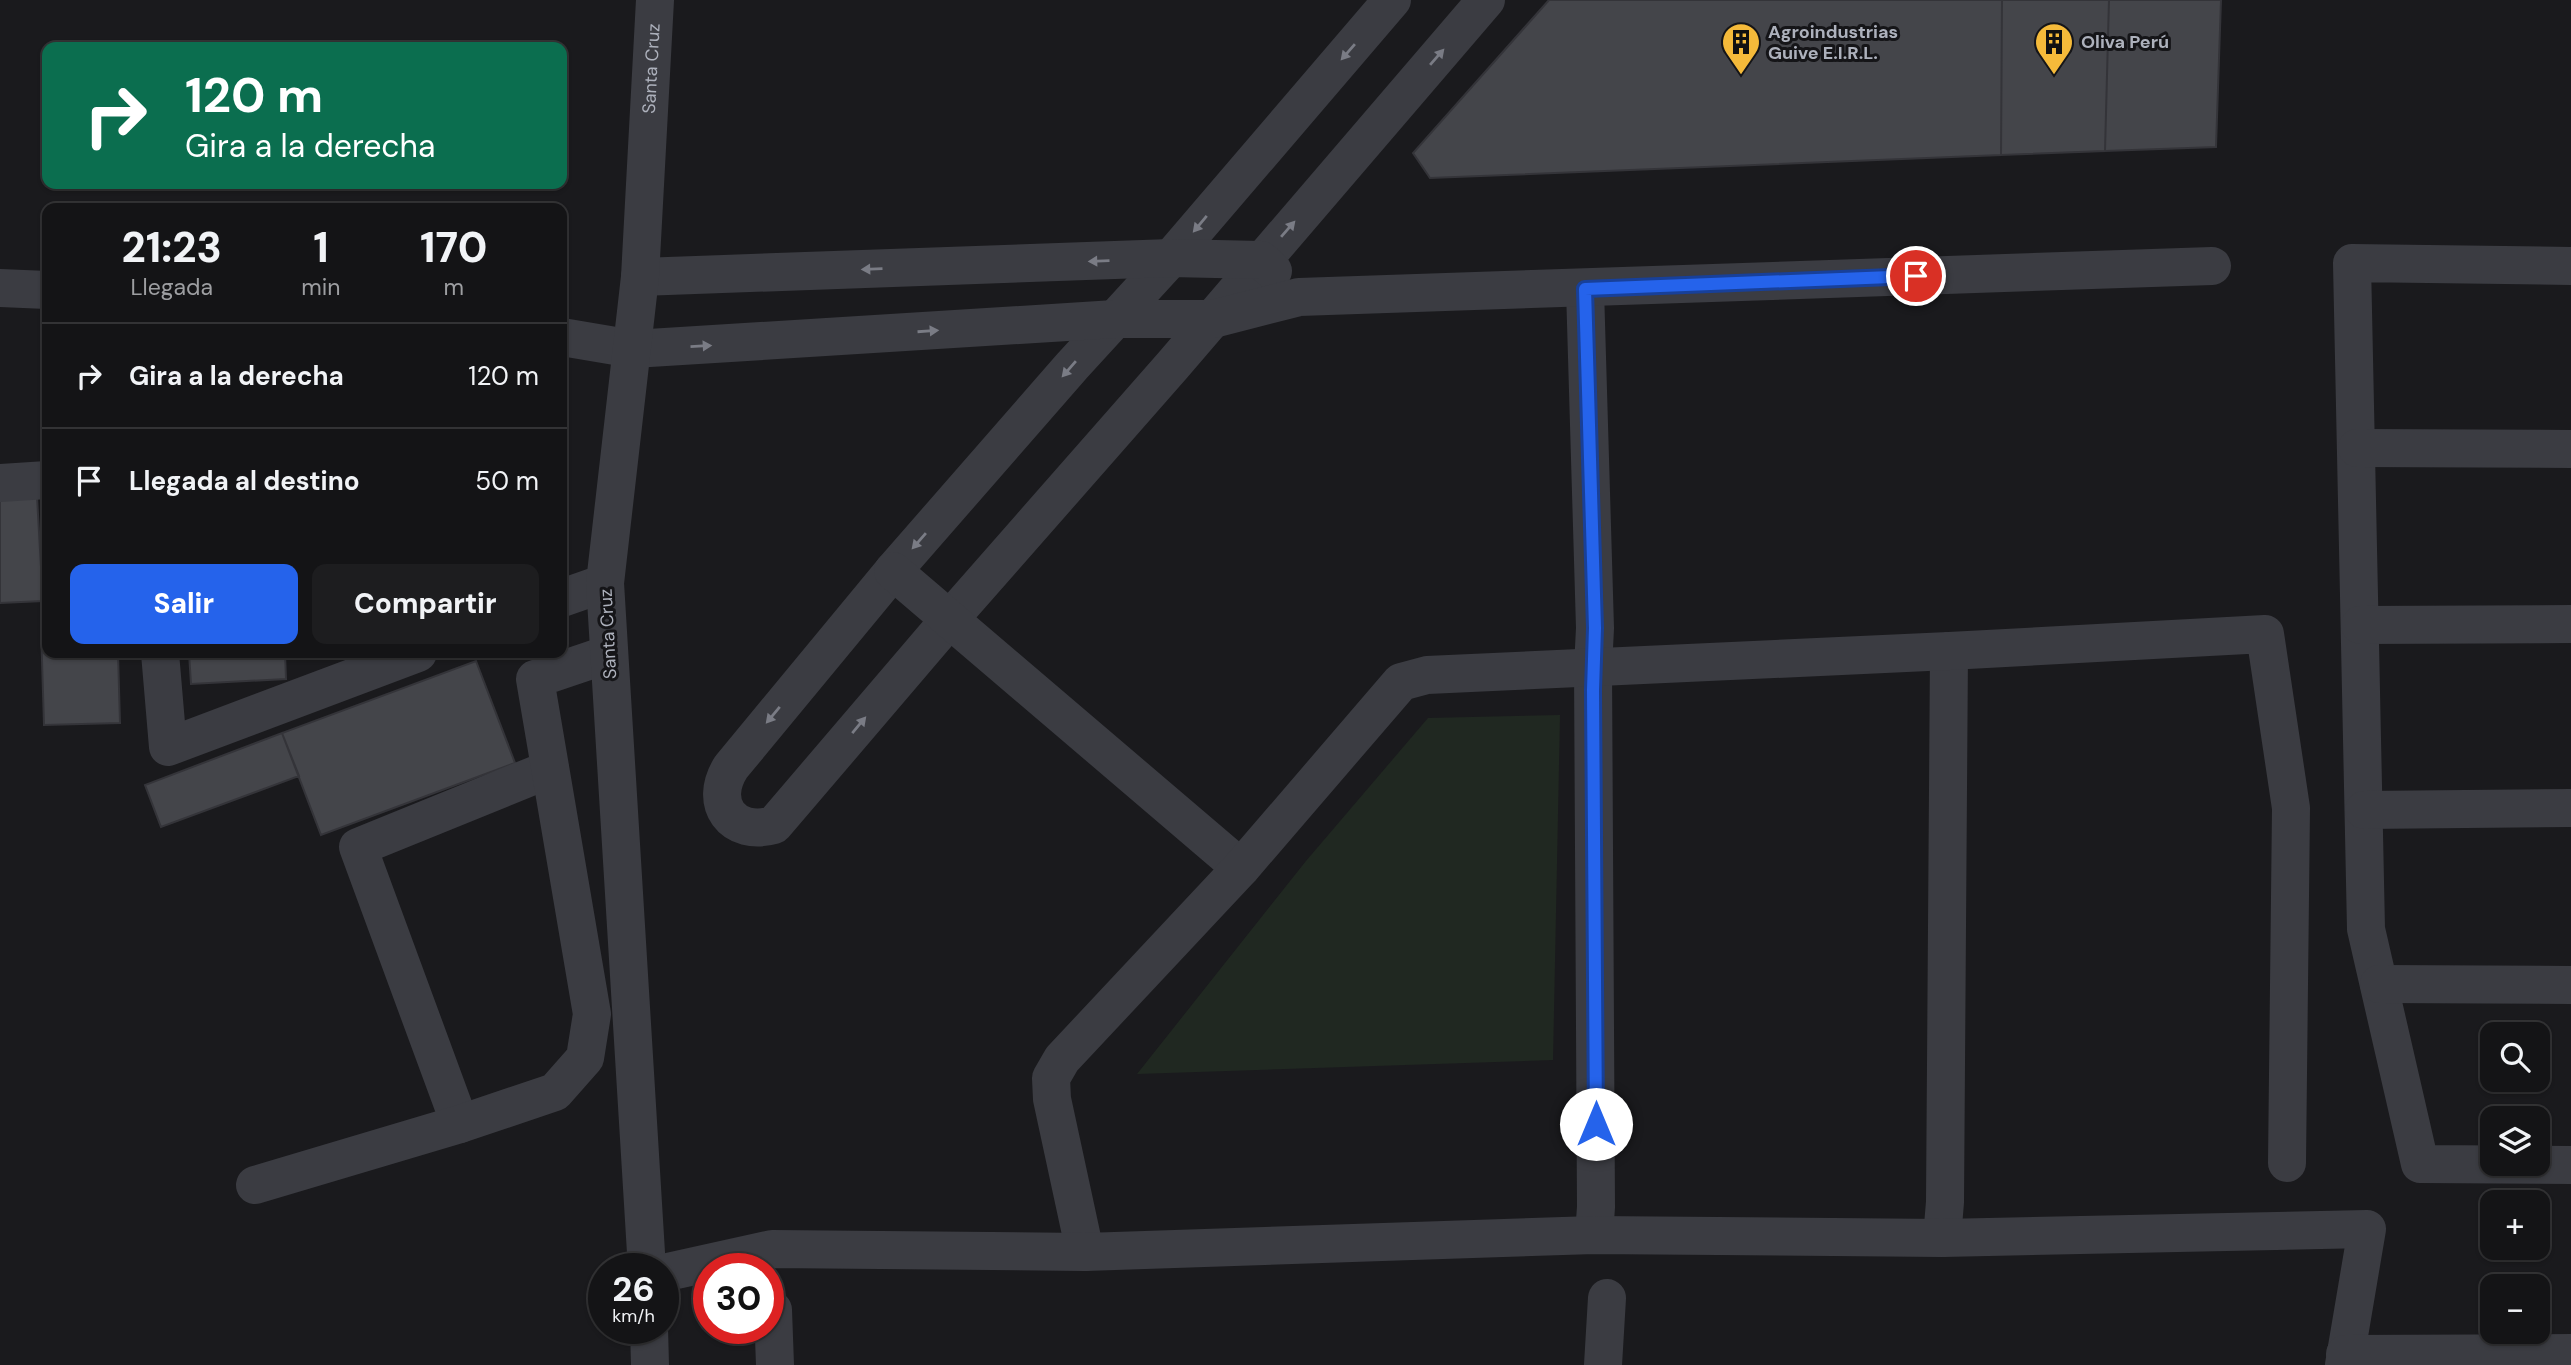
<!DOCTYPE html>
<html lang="es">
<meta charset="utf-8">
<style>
body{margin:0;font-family:"DM Sans",sans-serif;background:#1d1d1f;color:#f1f3f6;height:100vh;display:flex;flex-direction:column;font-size:26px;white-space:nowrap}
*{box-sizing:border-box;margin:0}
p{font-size:23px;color:#9d9ea1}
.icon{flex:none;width:38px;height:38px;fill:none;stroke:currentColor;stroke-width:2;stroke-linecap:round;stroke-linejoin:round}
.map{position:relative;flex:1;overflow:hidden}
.details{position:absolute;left:42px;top:203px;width:525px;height:455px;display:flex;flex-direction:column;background:#141416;border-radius:14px;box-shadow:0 2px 5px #0004,0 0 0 2px #333335}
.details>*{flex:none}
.hud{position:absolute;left:42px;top:42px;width:525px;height:147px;border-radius:14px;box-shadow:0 2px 5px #0004,0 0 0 2px #333335;background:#0b6e4f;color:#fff;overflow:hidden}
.tools{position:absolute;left:2480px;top:1022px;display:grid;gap:14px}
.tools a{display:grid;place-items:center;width:70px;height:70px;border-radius:14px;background:#141416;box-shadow:0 2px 5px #0004,0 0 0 2px #333335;font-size:35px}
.speed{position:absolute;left:588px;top:1253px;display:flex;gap:14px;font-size:35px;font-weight:700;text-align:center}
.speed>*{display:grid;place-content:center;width:91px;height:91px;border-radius:50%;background:#141416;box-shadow:0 2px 5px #0004,0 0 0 2px #333335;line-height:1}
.speed small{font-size:18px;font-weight:400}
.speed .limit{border:10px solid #d22;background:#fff;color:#111}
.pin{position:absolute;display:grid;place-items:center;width:60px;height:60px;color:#fff;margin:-30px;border:4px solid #fff;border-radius:50%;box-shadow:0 2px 7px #0007}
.me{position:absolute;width:77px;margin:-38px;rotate:0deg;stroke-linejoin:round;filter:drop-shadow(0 0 5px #0008)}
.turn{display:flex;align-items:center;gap:24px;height:147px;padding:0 28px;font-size:32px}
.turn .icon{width:91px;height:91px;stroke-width:2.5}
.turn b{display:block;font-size:49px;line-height:60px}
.eta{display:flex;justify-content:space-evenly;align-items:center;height:119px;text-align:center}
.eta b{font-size:42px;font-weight:800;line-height:49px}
.button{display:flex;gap:14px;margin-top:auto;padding:14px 28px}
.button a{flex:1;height:80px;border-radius:14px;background:#2563eb;color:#fff;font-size:28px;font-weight:800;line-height:80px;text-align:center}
.button a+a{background:#1d1d1f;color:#f1f3f6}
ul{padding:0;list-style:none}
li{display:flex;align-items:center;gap:21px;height:105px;padding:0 28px;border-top:2px solid #333335}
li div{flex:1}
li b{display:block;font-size:26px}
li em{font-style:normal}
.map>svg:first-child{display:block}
.green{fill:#202821}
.building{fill:#44454a;stroke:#343439;stroke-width:2}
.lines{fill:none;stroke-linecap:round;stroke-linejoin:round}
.minor{stroke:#3b3c42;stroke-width:38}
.oneway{fill:#7a7c85}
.route-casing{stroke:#184099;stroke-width:18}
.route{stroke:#2563eb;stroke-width:12}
.labels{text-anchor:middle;stroke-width:6;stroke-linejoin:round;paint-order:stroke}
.poi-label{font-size:18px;font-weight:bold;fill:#adb1bc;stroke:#151518;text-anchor:start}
.street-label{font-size:18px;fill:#adb1bc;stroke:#151518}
</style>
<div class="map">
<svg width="2571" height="1365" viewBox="0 0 2571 1365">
<rect width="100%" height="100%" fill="#1a1a1d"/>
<path class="green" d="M1560,715l-7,345 -416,14 169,-213 122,-143z"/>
<path class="building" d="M1549,0h453l-1,155 -571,23 -17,-25z
M2002,0h107l-4,151 -104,4z
M2109,0h112l-5,147 -111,4z
M37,497l6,104 -43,2v-104z
M41,628h6v25h71l2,70 -76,2z
M189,653h96l1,26 -95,5z
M476,661l39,102 -194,72 -39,-102z
M282,733l17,43 -138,51 -16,-42z"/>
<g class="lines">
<g class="minor">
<path d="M1392,0l-221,258 -99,108 -179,205 -162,196c-23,36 1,70 43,58l175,-205 224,-255 313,-365"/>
<path d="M2571,266l-219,-3 14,666 54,235 151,1"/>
<path d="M640,277l531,-19 90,2 12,11"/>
<path d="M0,288l47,2"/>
<path d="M1585,289l10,339 -2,40 3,539 -2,28"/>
<path d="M562,337l71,12 482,-30h98l86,-22 913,-31"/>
<path d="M2357,448l214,1"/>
<path d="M0,483l47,-3"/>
<path d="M893,571l348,297"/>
<path d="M562,598l43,-15"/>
<path d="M2360,625l211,-1"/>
<path d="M160,653l8,94 250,-94"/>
<path d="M2364,810l207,-2"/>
<path d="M2379,984l192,1"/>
<path d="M460,1124l-102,-277 192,-78"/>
<path d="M255,1185l205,-61 95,-32 30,-34 7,-44 -57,-335 74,-25"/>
<path d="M1942,1238l3,-36 4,-551"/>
<path d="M1085,1252l-33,-153 -1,-21 11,-19 179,-191 160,-186 26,-7 522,-24 316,-17 26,174 -4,355"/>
<path id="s1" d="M647,1269l-42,-686 35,-306 15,-277"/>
<path d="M663,1273l109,-24 313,3 509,-17 348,3 425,-9 -23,136"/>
<path d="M773,1310l2,55"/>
<path d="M649,1328l1,37"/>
<path d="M2345,1354l226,-1"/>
<path d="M1603,1365l4,-67"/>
</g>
</g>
<defs><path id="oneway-solid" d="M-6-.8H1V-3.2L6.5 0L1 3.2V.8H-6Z" transform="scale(1.75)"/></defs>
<g class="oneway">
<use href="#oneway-solid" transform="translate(1348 52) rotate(131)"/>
<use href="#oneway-solid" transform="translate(1437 57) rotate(-49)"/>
<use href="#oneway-solid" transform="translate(1200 224) rotate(130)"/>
<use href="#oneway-solid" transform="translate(1288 229) rotate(-49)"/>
<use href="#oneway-solid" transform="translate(1099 261) rotate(178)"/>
<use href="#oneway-solid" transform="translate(872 269) rotate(178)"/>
<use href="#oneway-solid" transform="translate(928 331) rotate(-4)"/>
<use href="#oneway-solid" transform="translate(701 346) rotate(-3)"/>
<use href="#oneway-solid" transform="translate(1069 369) rotate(131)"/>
<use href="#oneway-solid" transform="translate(919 541) rotate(131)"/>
<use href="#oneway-solid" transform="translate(773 715) rotate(130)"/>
<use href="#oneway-solid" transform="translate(859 725) rotate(-50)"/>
</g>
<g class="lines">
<defs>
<path id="route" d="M1596,1124l-3,-434 2,-62 -10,-339 331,-13"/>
</defs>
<use href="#route" class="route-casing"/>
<use href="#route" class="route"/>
</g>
<defs>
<symbol id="building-pin" viewBox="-11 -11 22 30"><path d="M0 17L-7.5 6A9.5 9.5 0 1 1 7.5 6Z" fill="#f5ba3a" stroke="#151518"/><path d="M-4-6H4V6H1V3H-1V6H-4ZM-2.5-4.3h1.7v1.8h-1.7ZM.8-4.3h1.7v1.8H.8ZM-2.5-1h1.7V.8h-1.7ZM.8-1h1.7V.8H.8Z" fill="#111"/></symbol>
</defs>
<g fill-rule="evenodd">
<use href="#building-pin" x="1719" y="20" width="44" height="60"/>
<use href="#building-pin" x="2032" y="20" width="44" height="60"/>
</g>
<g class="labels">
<g class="poi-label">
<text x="1768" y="38">Agroindustrias<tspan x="1768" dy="21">Guive E.I.R.L.</tspan></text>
<text x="2081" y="48">Oliva Perú</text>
</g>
<g class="street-label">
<text dy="6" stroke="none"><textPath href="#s1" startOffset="1204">Santa Cruz</textPath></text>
<text transform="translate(608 634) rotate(-93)" y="6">Santa Cruz</text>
</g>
</g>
</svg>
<div class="tools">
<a><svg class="icon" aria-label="search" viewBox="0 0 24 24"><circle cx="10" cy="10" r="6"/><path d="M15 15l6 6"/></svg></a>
<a><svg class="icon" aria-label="layers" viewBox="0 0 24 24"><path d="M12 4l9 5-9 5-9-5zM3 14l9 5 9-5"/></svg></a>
<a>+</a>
<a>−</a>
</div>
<div class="speed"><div>26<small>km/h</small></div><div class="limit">30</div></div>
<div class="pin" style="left:1916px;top:276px;background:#d93025"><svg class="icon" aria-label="arrive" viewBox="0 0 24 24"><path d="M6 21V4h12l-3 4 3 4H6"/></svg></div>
<svg class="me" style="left:1596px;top:1124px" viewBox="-20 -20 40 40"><circle r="19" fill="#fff"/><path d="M0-13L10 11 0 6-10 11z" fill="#2563eb"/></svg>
<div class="hud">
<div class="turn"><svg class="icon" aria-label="right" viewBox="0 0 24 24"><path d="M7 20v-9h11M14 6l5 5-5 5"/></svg><div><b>120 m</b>Gira a la derecha</div></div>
</div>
<section class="details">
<div class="eta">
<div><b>21:23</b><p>Llegada</p></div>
<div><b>1</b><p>min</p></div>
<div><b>170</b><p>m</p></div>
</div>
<ul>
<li><svg class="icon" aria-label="right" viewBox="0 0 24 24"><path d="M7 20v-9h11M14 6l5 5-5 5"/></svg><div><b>Gira a la derecha</b></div><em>120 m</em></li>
<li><svg class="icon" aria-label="arrive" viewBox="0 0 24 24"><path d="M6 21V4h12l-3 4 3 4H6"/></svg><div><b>Llegada al destino</b></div><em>50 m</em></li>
</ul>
<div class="button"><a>Salir</a><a>Compartir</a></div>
</section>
</div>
